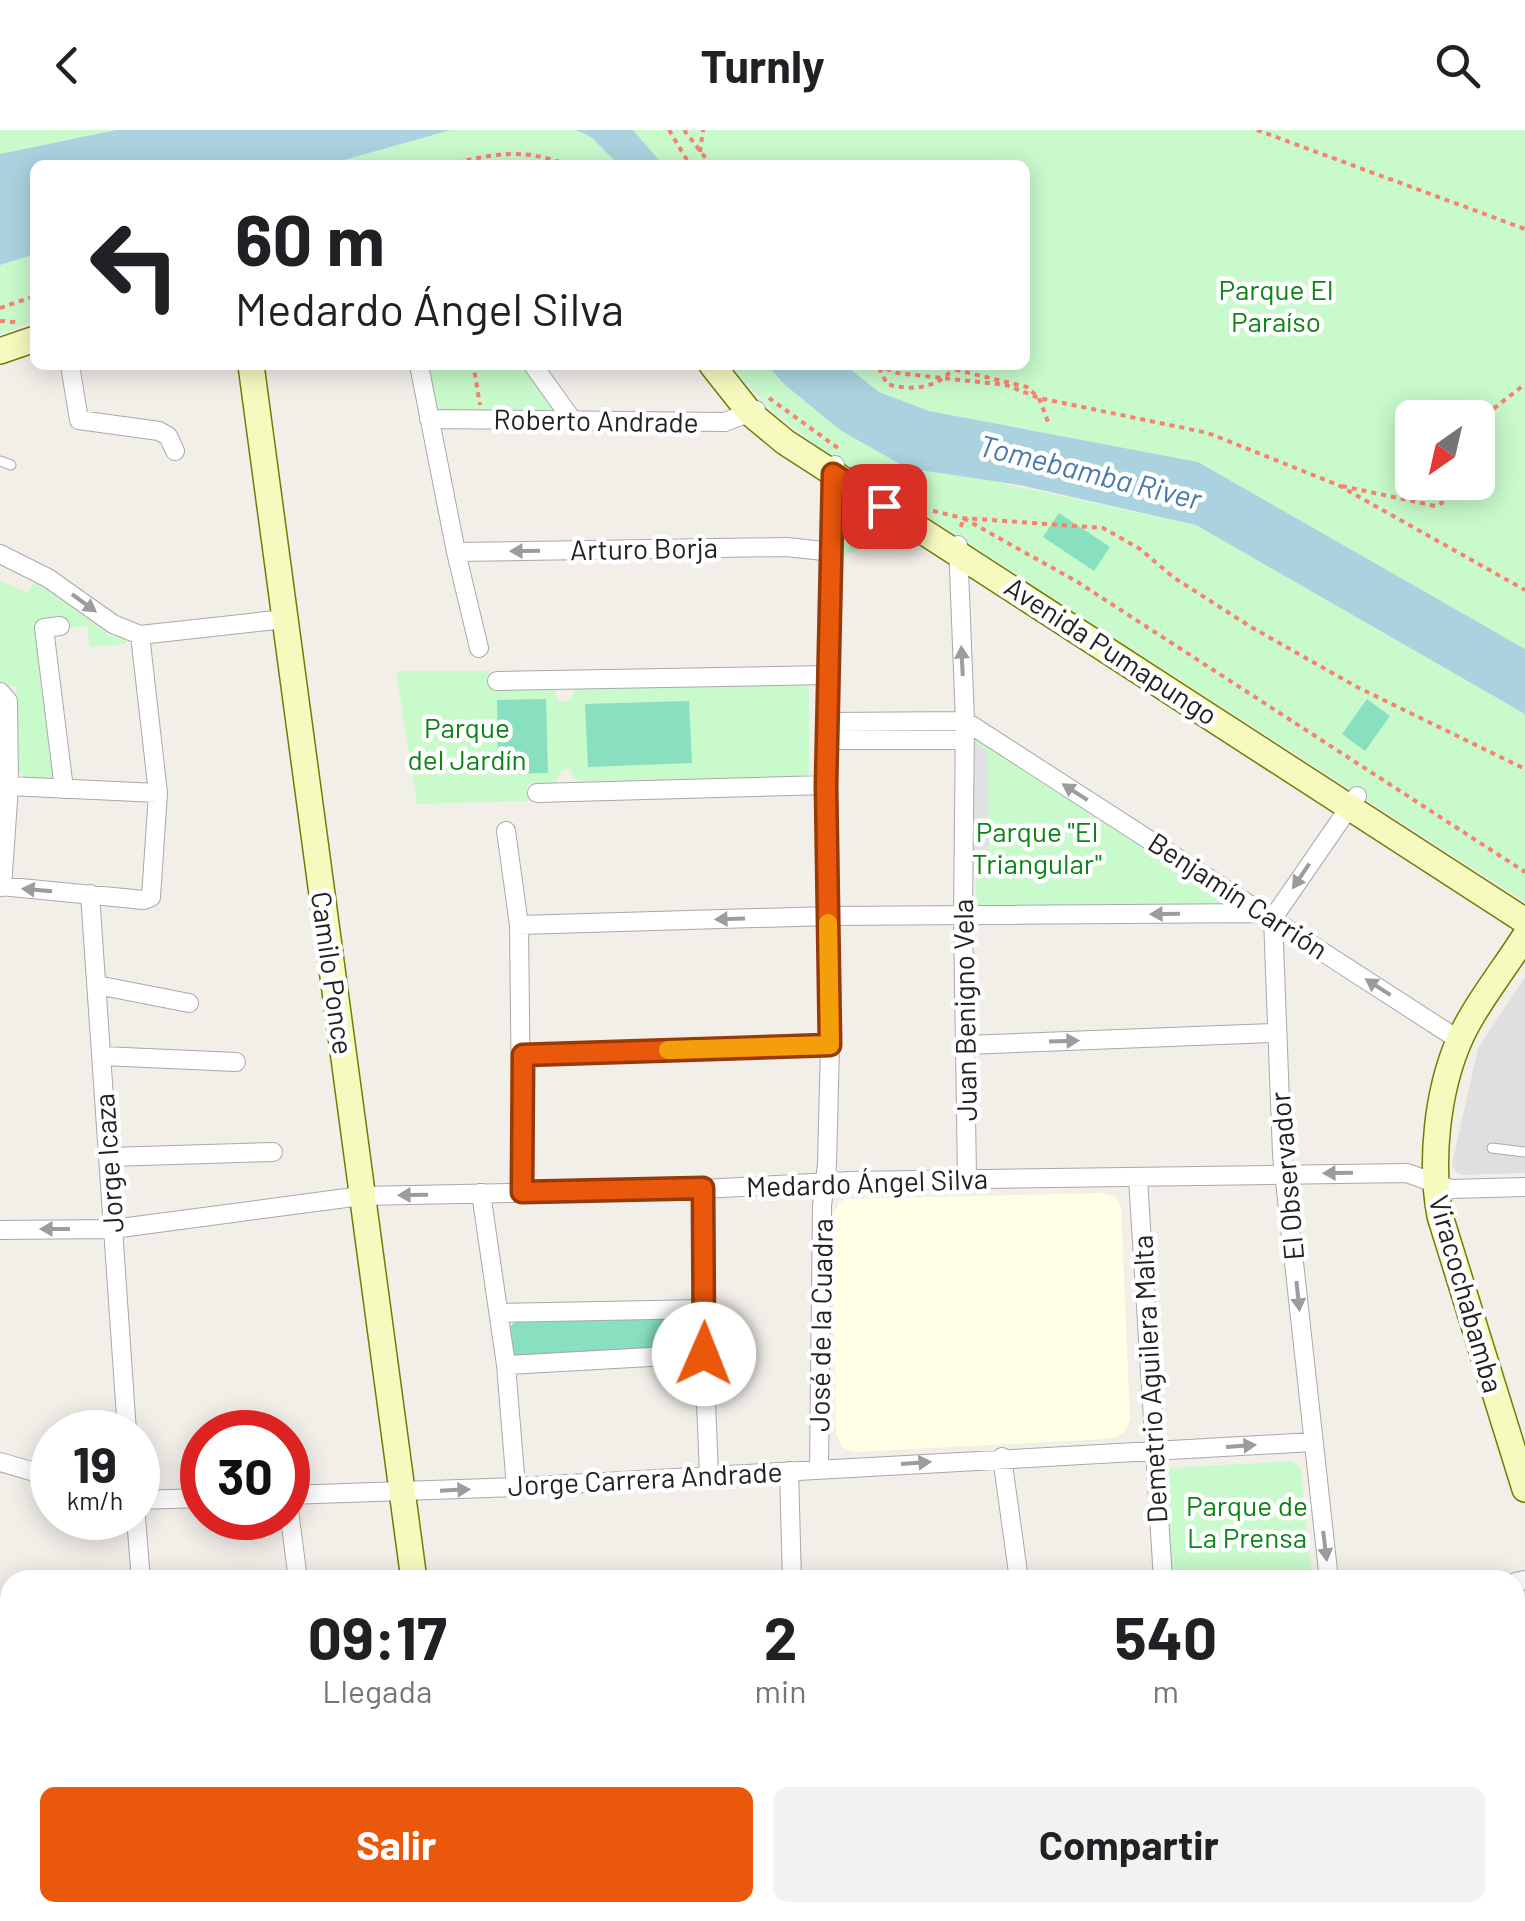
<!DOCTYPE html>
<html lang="es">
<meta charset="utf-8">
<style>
body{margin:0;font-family:Barlow,sans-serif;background:#f2f2f2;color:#202124;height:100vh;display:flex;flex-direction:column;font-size:38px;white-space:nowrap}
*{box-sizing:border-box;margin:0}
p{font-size:32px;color:#757577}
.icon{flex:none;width:55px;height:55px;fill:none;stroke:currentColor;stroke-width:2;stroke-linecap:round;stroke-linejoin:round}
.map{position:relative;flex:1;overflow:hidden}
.details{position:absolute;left:0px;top:1440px;width:1525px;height:352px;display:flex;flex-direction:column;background:#fff;border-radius:30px 30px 0 0;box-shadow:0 5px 25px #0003}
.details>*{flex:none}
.banner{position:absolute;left:30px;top:30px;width:1000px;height:210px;border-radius:15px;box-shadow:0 5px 25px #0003;background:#fff;color:#202124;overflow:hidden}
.needle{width:65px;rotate:214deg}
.fabs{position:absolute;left:1395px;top:270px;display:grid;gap:20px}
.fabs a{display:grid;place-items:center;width:100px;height:100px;border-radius:15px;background:#fff;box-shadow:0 5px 25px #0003;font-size:50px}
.speed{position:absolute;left:30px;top:1280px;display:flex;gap:20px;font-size:50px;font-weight:700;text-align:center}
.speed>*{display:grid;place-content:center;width:130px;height:130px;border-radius:50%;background:#fff;box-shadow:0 5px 25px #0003;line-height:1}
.speed small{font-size:25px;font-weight:400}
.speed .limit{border:15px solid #d22;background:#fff;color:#111}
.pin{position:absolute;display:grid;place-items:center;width:85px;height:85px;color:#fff;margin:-42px;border-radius:20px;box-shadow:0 5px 15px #0006}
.me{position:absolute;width:110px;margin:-55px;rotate:1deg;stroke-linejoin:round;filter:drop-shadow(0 0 8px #0008)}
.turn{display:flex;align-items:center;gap:35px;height:210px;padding:0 40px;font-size:45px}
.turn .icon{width:130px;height:130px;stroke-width:2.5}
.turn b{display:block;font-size:70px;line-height:85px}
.eta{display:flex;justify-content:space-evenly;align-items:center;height:170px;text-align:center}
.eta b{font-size:60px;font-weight:700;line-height:70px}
.cta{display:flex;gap:20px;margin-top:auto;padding:20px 40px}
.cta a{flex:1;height:115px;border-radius:15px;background:#ea580c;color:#fff;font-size:40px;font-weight:700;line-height:115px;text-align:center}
.cta a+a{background:#f2f2f2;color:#202124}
header{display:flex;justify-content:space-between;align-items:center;height:130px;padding:0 40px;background:#fff;font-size:45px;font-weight:700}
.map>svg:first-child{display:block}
.residential{fill:#e0dfdf}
.education{fill:#ffffe5}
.grass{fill:#cdebb0}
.park{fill:#c8facc;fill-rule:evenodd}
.pitch{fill:#88e0be}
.parking{fill:#e2e2e2}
.water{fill:#aad3df}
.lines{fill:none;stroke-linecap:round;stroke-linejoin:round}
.lane-casing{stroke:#a9a9a9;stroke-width:11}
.street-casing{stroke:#a9a9a9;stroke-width:20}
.secondary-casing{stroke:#707d05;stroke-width:28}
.path{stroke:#fa8072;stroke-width:4;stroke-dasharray:5 5;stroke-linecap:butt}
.lane{stroke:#fff;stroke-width:9}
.street{stroke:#fff;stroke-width:18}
.secondary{stroke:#f7fabf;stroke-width:25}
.oneway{fill:#9c9c9c}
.route-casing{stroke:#983908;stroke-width:25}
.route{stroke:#ea580c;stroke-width:18}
.slow{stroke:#f59e0b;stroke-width:18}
.labels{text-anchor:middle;stroke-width:9;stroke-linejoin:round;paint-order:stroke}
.park-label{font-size:28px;fill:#0c8416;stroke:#fff}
.street-label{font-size:28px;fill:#222;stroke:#fff}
.water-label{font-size:30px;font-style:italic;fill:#4a7aab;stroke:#fff}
</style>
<header><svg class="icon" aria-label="back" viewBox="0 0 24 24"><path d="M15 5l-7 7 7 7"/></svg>Turnly<svg class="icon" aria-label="search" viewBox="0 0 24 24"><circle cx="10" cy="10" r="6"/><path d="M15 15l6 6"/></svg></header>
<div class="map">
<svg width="1525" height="1791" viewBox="0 0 1525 1791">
<rect width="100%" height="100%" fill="#f2efe9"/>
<path class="residential" d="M1525,847v196l-63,2 -5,-2 -5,-9 26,-116z
M1097,1782l82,1 1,8h-110l-1,-6z"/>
<path class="education" d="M1101,1063l15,4 5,10 9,212 -5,13 -8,5 -12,2 -249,13 -13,-4 -7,-14 -3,-220 7,-12 5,-3z"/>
<path class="grass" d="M470,1783h93l39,8h-93z"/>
<path class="park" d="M0,0h116l-116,24z
M451,0h125l15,7 28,28h-293z
M633,0h892v519l-327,-187 -269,-51 -50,-19 -34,-27h180v-200h-362zM1412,288h66v64h-66z
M35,124v67l-35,13v-69z
M425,235h100l35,46 -126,-1z
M729,235h38l17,19 185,92 227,49 329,189v188l-703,-453 -47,-35z
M841,361l65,42 -71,26z
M0,451l27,11 8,-11 76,55 14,3v5l-35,3 -3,-21 -23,2 -2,-6 -27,4 7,72 10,1 8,82 -35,-2 -7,-9 -2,-84 -16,-1z
M396,541h94l2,18 61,-1 6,13h11l6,-13 226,-4 7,4v86l-5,5 -225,2 -7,-5 -1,-7h-9l-6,13 -29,2 2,17 -112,3z
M974,605l256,168 -3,3 -251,3z
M1292,1331l9,8 11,111h-142l-8,-107 7,-5z"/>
<path class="pitch" d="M1059,383l51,34 -16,24 -51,-34z
M546,569l2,74 -50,1 -1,-74z
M1367,569l23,17 -25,35 -23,-17z
M689,571l3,62 -104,4 -3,-63z
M693,1189l5,3 -3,24 -179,10 -4,-3 -4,-25 11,-9z"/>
<path class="parking" d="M972,610l16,12 1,110 -15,10z"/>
<path class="water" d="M116,0h335l-125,35h-291v89l-35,11v-111z
M576,0h57l30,35h-44l-28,-28z
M767,235h78l34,27 50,19 269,51 327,187v65l-329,-189 -177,-40 -112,-17 -67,-38 -56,-46z"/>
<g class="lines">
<defs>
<path id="lane" d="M0,331l11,4
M1492,1018l33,4"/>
<path id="street" d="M70,235l9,55 80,11 9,5 7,15
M419,235l37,187 23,96
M533,235l40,56
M429,289l296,3 31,-12
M958,415l7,176 -2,196 4,262
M456,422l331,-5 45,5
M0,424l48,24 65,46 27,11 145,-16
M60,496l-16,2 20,161
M497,551l331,-6
M0,562l8,9 1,85 -7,101
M828,592l137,-1 494,319
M827,610h138
M9,656l149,7
M537,663l289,-8
M506,701l13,94 3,267
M0,756l144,14 7,-3 7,-104 -18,-158
M90,764l37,538
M519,795l309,-9 435,-3
M97,855l92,18
M967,915l308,-12
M523,925l307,-10
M102,926l134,6
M109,1027l164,-5
M1138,1048l25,402
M703,1059l1,165 5,121
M481,1063l25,172 10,122
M0,1100l113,-1 248,-33 342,-7 147,-8 557,-8 44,16 74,-2
M499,1183l205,-4
M506,1235l198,-11
M1002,1327l17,123
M0,1332l52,15
M819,1339l3,-263 5,-42 3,-119 -4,-260 9,-320
M789,1341l3,109
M288,1365l228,-8 797,-45
M138,1370l64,-2
M288,1373l10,77
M136,1388l5,62
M1329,1450l-47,-426 -9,-236 84,-122
M1515,1452l10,-2
M1515,1586l10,-1
M87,1782l1,9
M817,1782l1,9
M1180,1782l1,9
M1206,1782l1,9
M1501,1782l19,9
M1056,1783l11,-1
M328,1791l1,-9
M1272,1791l84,-9"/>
<path id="secondary" d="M0,221l35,-12
M251,235l163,1215
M712,235l38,48 35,29 740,479
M1525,806c-20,32 -52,72 -66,105 -22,51 -29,121 -19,175l85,273
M0,1663l10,2
M0,1689l10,2
M456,1782l39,9
M573,1782l41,9"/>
</defs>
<use href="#lane" class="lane-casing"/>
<use href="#street" class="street-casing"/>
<use href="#secondary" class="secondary-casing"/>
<path class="path" d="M669,0l21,35
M684,0l27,35
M1257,0l268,99
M700,22l3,-22
M447,35c44,-11 76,-18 120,0
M0,178l35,-12
M0,191l15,1
M469,235l5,4 6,36
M877,235l20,8 109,12 33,13 169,35 130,52 187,105
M936,235l91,22 12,11 9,24
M879,238l8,16c24,7 49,5 66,-15
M769,268l69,50
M1478,291l47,-37
M1342,356l93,20 7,-3 9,-21
M933,381l30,7 140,10 37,21 33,28 78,50 106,60 168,82
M961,397l2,-9 113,63 449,291"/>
<use href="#lane" class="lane"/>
<use href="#street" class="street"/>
<use href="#secondary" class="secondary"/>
</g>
<defs><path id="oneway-solid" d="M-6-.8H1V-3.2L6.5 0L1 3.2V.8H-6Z" transform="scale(2.5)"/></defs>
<g class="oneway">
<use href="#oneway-solid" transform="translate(525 421) rotate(179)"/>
<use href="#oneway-solid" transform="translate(84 473) rotate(36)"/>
<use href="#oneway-solid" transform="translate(962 531) rotate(-93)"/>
<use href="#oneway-solid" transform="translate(1075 662) rotate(-147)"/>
<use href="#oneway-solid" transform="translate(1301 746) rotate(124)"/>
<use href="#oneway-solid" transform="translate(37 760) rotate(-175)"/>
<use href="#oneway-solid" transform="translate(1165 784) rotate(179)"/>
<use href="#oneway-solid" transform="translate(730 789) rotate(178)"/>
<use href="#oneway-solid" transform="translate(1378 857) rotate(-147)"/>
<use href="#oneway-solid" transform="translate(1064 911) rotate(-2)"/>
<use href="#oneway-solid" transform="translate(1338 1043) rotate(179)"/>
<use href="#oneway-solid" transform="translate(413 1065) rotate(179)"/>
<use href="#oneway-solid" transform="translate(55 1099) rotate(180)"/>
<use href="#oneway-solid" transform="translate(1298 1166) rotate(84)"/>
<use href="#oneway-solid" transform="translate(1241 1316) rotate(-4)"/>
<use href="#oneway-solid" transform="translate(916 1333) rotate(-4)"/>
<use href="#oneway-solid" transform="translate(455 1360) rotate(-3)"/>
<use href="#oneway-solid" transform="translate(1325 1416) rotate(83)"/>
</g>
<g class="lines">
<defs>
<path id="route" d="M704,1224l-1,-166 -181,4 1,-137 307,-10 -4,-260 7,-311 51,32"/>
</defs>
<use href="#route" class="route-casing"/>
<use href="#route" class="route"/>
<path class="slow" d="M668,920l162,-5 -2,-122"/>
</g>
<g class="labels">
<g class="park-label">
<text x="1276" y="170">Parque El<tspan x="1276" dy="32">Paraíso</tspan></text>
<text x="467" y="608">Parque<tspan x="467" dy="32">del Jardín</tspan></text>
<text x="1037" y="712">Parque "El<tspan x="1037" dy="32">Triangular"</tspan></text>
<text x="1247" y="1386">Parque de<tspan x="1247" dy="32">La Prensa</tspan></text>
</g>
<g class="street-label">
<text transform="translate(596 291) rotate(1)" y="10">Roberto Andrade</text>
<text transform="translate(644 419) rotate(-1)" y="10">Arturo Borja</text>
<text transform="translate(1111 521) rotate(33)" y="10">Avenida Pumapungo</text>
<text transform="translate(1238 766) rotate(33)" y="10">Benjamín Carrión</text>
<text transform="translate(332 843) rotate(82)" y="10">Camilo Ponce</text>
<text transform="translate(965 880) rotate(-91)" y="10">Juan Benigno Vela</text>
<text transform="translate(109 1033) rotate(-94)" y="10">Jorge Icaza</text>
<text transform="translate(1287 1046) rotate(-95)" y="10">El Observador</text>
<text transform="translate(867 1053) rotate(-2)" y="10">Medardo Ángel Silva</text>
<text transform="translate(1466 1164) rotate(74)" y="10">Viracochabamba</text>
<text transform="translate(821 1195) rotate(-89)" y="10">José de la Cuadra</text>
<text transform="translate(1150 1249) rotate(-93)" y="10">Demetrio Aguilera Malta</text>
<text transform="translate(645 1349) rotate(-3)" y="10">Jorge Carrera Andrade</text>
</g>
<g class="water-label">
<text transform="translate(1090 343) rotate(14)" y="10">Tomebamba River</text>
</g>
</g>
</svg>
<div class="fabs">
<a><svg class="needle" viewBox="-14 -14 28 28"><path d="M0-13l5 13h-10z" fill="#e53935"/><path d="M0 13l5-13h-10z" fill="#757577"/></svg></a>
</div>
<div class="speed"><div>19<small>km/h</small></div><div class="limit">30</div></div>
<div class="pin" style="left:884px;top:376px;background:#d93025"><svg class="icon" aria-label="arrive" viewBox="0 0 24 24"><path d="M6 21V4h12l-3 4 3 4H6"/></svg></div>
<svg class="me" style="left:704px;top:1224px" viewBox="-20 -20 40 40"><circle r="19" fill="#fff"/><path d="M0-13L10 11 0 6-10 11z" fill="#ea580c"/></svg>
<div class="banner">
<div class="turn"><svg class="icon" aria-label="left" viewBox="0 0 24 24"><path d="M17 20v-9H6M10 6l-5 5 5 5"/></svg><div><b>60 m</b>Medardo Ángel Silva</div></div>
</div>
<section class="details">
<div class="eta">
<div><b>09:17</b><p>Llegada</p></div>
<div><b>2</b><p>min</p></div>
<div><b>540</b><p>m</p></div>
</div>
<div class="cta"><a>Salir</a><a>Compartir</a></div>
</section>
</div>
